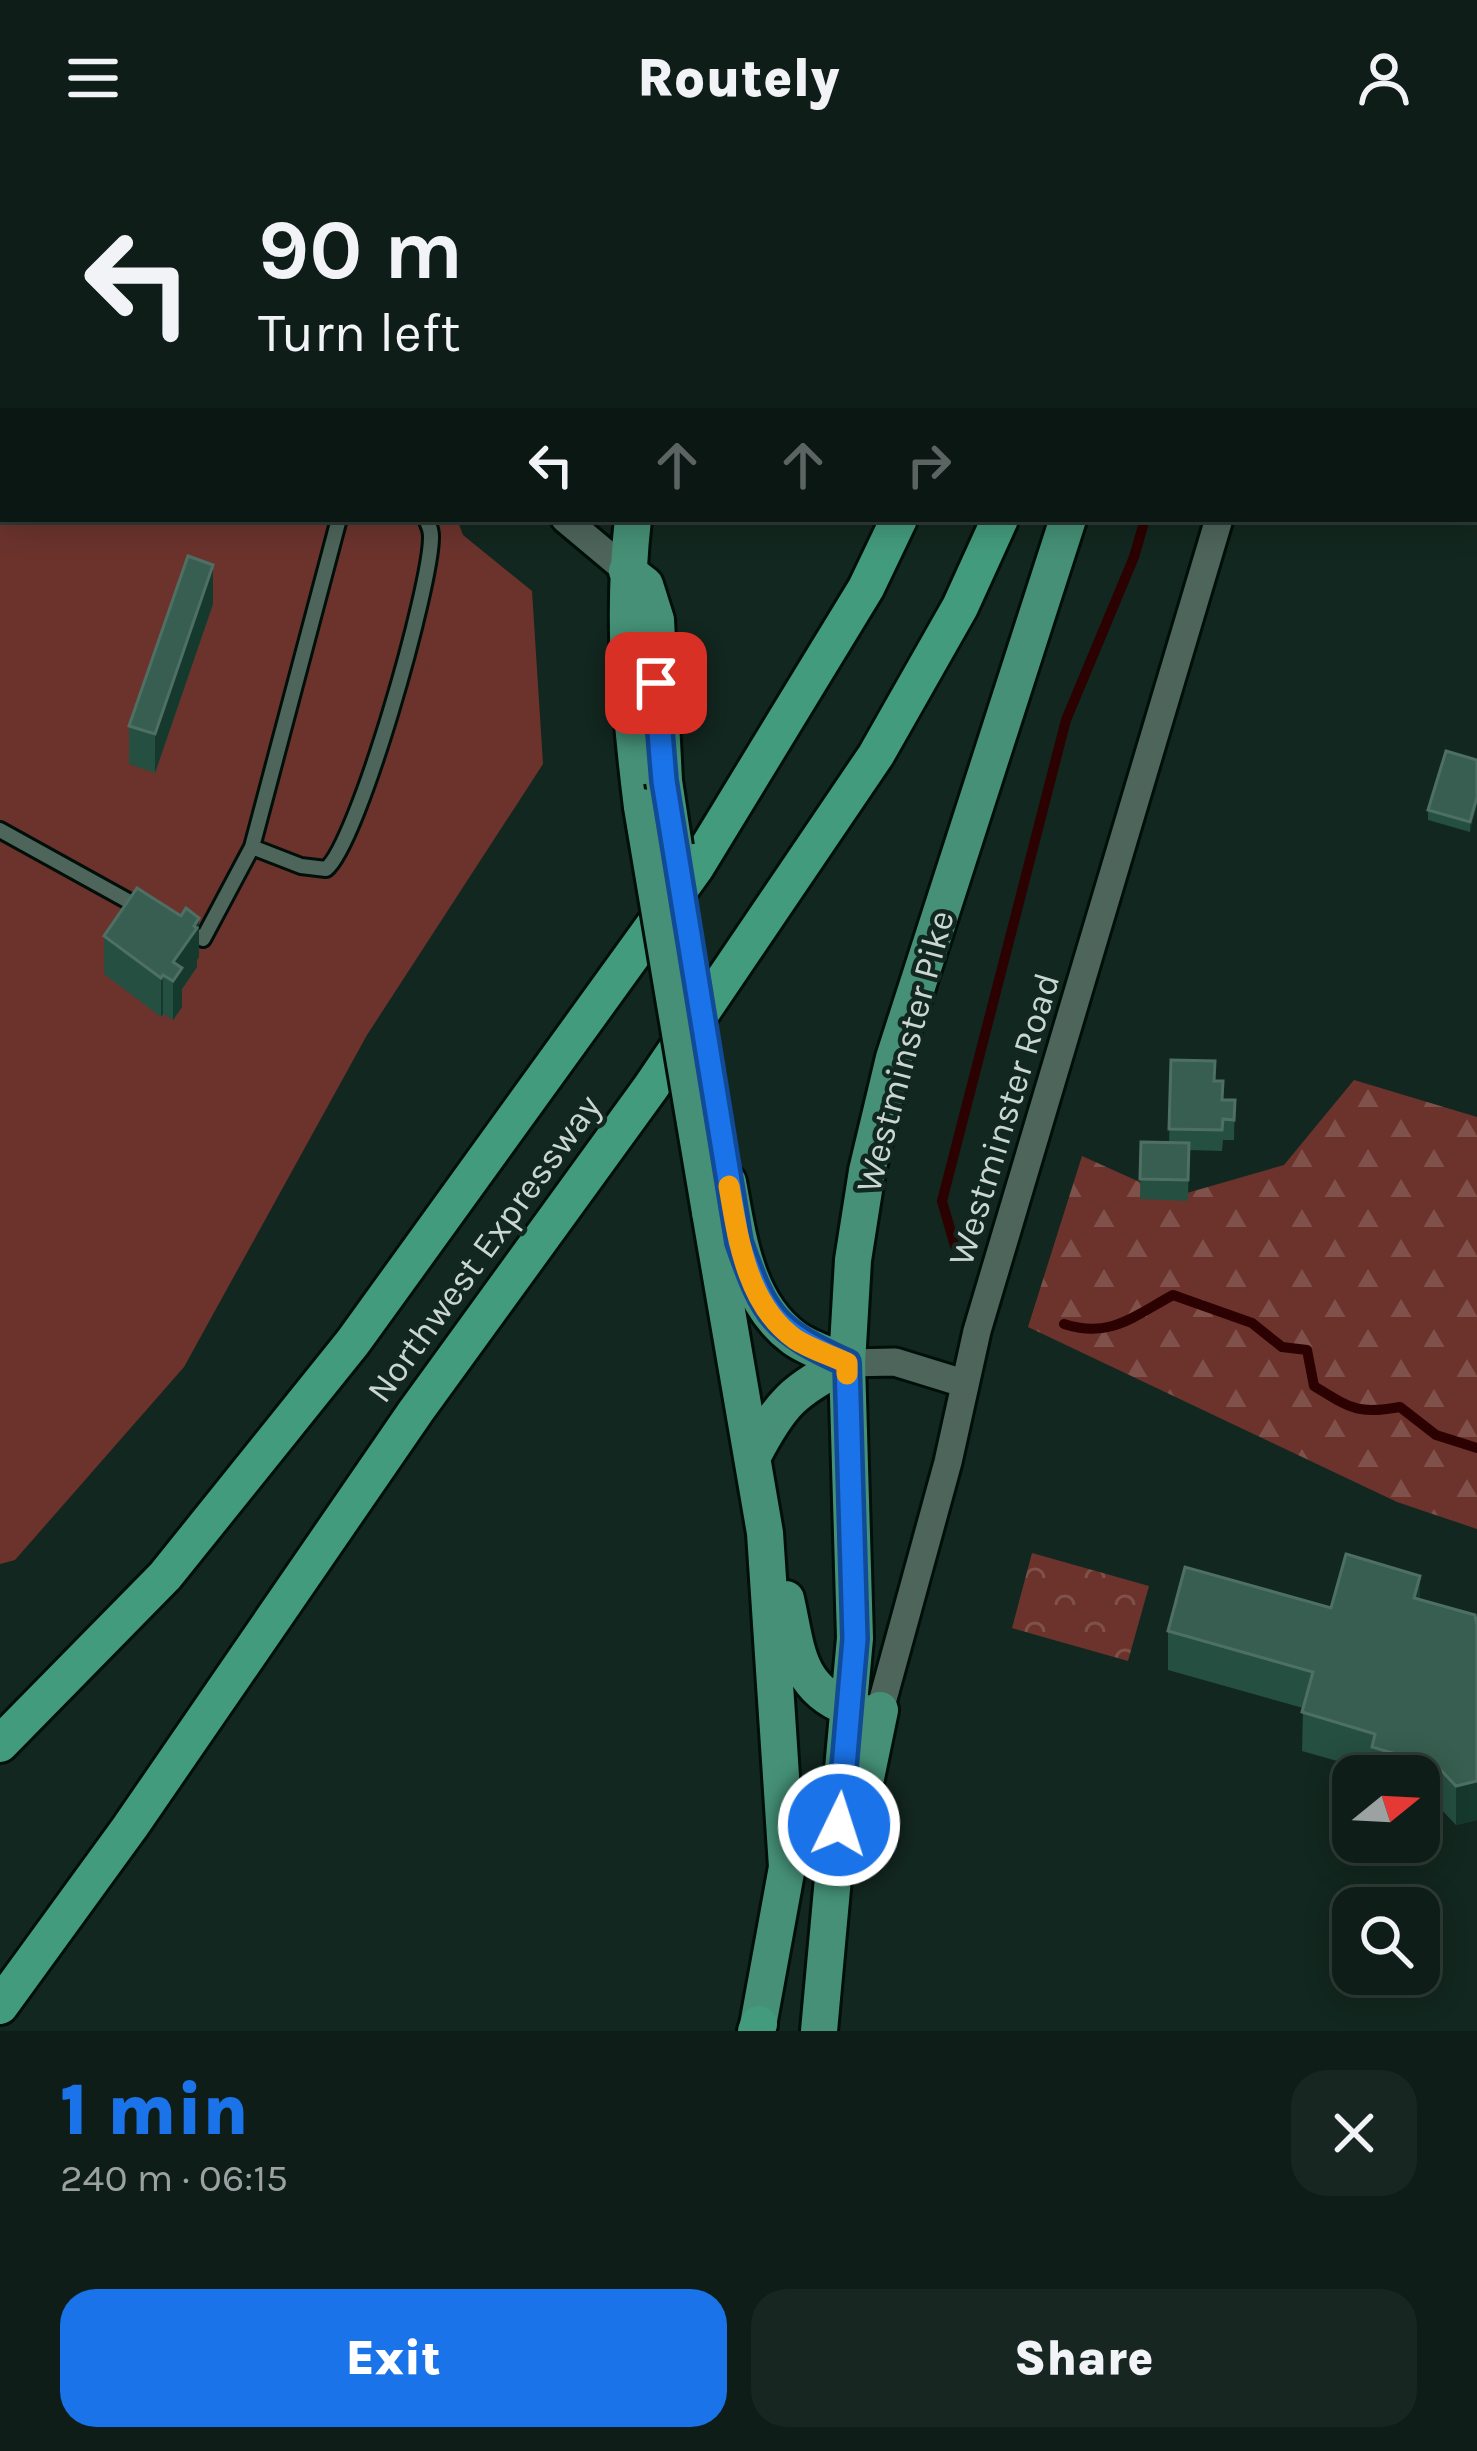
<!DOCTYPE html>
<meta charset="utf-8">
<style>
body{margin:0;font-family:Karla,sans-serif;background:#172620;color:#f1f3f6;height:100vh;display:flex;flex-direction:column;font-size:45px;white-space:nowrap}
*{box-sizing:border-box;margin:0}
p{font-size:39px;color:#9ba2a1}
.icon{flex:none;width:66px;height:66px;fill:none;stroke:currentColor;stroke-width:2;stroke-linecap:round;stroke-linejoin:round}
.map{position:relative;height:1875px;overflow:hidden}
.details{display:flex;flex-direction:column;background:#0e1d17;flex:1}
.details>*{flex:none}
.top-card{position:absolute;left:0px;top:0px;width:1479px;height:366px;box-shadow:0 6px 30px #0003,0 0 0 3px #2e3b36;background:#0e1d17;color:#f1f3f6;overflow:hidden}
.needle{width:78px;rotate:72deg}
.tools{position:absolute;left:1332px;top:1599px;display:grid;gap:24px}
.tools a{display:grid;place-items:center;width:108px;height:108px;border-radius:24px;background:#0e1d17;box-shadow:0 6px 30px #0003,0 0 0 3px #2e3b36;font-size:60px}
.pin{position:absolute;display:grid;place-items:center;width:102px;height:102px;color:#fff;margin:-51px;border-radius:24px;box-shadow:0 6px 18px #0006}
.me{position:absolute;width:132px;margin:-66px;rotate:4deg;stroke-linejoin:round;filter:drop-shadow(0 0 9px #0008)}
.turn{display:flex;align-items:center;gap:42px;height:252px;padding:0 60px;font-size:54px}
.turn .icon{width:156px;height:156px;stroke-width:2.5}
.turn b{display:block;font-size:84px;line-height:102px}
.lanes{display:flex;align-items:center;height:114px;padding:0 60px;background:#0003;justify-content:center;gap:60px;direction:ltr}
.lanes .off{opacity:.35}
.round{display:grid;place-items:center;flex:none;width:126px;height:126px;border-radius:36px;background:#172620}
.head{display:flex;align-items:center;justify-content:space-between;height:204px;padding:0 60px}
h1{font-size:72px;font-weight:800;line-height:90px;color:#1a73e8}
.cta{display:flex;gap:24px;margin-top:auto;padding:24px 60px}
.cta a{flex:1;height:138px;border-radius:36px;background:#1a73e8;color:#fff;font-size:48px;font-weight:800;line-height:138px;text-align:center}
.cta a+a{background:#172620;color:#f1f3f6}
header{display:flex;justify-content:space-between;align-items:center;height:156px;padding:0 60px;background:#0e1d17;font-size:54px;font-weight:800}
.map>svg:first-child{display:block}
.green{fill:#6c332d}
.forest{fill:url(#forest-firs)}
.park{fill:url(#park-crowns)}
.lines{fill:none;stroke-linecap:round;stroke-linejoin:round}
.stream{stroke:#2c0101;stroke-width:10}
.service-casing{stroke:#000f09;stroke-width:20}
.minor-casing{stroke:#000f09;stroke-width:33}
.trunk-casing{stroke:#000f09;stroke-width:42}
.motorway-casing{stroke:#000f09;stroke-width:42}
.service{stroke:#4e655b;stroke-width:14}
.minor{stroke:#4e655b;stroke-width:27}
.trunk{stroke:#459076;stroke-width:36}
.motorway{stroke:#439b7d;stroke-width:36}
.trunk-bridge-casing{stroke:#000f09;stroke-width:42;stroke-linecap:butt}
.trunk-bridge{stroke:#459076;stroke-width:36}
.wall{fill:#254f41}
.shaded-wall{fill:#16392d}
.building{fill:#375e50;stroke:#4e7064;stroke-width:3}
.route-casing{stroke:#114b97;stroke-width:30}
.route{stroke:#1a73e8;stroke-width:21}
.slow{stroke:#f59e0b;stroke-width:21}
.labels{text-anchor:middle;stroke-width:9;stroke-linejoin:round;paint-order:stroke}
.street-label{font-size:36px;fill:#cad6d1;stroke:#12271f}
</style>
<header><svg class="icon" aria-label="menu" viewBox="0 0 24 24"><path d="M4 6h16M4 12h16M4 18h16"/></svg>Routely<svg class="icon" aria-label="person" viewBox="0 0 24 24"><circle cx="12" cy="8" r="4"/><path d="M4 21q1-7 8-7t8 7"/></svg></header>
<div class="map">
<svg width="1477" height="1875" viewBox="0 0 1477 1875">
<defs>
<pattern id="forest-firs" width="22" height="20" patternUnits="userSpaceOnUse" patternTransform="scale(3)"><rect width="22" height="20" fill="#6c332d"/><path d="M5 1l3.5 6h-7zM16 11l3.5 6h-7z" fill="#80504a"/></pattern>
<pattern id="park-crowns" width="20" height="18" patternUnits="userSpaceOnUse" patternTransform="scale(3)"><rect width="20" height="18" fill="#6c332d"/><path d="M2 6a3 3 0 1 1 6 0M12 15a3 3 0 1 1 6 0" fill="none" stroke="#80504a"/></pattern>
</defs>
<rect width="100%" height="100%" fill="#12271f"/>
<path class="green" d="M0,74l3,289h454l6,16 69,56 11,173 -176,271 -183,332 -169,193 -15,4z"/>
<path class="forest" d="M1354,924l123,37v412l-80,-27 -369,-175 54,-171 91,41 111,-32z"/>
<path class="park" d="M1032,1397l117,33 -21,75 -116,-33z"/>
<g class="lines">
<path class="stream" d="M955,1090l-13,-45 124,-481 68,-163 11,-38
M1064,1168c46,15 70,-8 109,-29l79,28 30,24 25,3 7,36c36,22 43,29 86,21l36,28 41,13"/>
<defs>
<path id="service" d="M335,0l10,3
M0,674l139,77
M252,691l49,19 25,3c32,-25 106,-285 105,-333 0,-7 -2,-10 -5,-17
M186,775l17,8 49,-92 87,-328"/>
<path id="minor" d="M511,3l1,-3
M1326,3l1,-3
M565,363l62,52
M847,1207l48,-1 68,21
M863,1552l17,2 68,-248 29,-131 242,-812"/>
<path id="trunk" d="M727,3l1,-3
M1184,3l1,-3
M633,363c-11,96 -3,192 9,288
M627,415l18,14 11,35 8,161
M728,1026c10,55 18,121 66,156 15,11 36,17 53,25
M710,1056l55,321 22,334 -30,164
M753,1300c28,-54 40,-65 94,-93
M786,1443c11,48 10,88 61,108
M860,1651l20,-97
M819,1875l36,-393 -8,-275 6,-103 14,-89 27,-113 174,-539"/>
<path id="motorway" d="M1057,3l1,-3
M1149,3l1,-3
M0,1588l165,-168 188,-234 343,-475 170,-279 33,-69
M0,1850l130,-179 286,-416 235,-324 225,-332 84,-148 40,-88
M756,1875l3,-7"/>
</defs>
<use href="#service" class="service-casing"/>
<use href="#minor" class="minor-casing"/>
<use href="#trunk" class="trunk-casing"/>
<use href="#motorway" class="motorway-casing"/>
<use href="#service" class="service"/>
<use href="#minor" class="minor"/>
<use href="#trunk" class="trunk"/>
<use href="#motorway" class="motorway"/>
<defs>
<path id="trunk-bridge" d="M664,625l10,66
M642,651l68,405"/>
</defs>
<use href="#trunk-bridge" class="trunk-bridge-casing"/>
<use href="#trunk-bridge" class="trunk-bridge"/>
</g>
<path class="wall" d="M213,448l-58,169 -26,-9v-38z
M1477,604l-7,72 -42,-12v-10z
M181,760l18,41 -2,3v7l-15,22v18l-9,13 -10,-6 -2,3 -57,-43v-38z
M1171,904l44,21 8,19h12l-1,40h-11l-1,11 -33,-1 -1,51 -48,-2 1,-57h28z
M1420,1443l57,27v194l-21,5 -19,-20 -18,-5v-24h-47v-5l-70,-20 1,-43 -135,-38v-39l163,-23z"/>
<path class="shaded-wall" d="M213,409v39l-58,169v-39z
M1477,641v10l-7,25v-10z
M199,762v39l-2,3v7l-15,22v18l-9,13v-58z
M163,819v39l-2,3v-39z
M1420,1420v38l-6,-16z
M1477,1625v39l-21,5v-39z"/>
<path class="building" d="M1477,66v52l-1,1v-52z
M188,400l25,9 -58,169 -26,-8z
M1446,595l31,9v37l-7,25 -42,-12z
M137,732l44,28 5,-8 13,10 -5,8 3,2 -24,34 9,6 -9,13 -10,-6 -2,3 -57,-42z
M1171,904l44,1 -1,20h9l-1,19h13l-1,20 -11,-1 -1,11 -53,-1z
M1141,986l48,1 -1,37 -48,-1z
M1346,1398l74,22 -6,22 61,17 2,11v155l-21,5 -19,-20 -65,-19 3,-13 -73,-22 11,-40 -145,-41 17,-64 146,41z"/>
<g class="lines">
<defs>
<path id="route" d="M656,527l8,98 75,461c26,75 35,88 108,121l8,276 -16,186"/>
</defs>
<use href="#route" class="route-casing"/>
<use href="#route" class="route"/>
<path class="slow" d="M729,1030c9,53 18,119 66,153 15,10 35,16 52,24v11"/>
</g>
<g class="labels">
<g class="street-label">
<text transform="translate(904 895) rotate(-75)" y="13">Westminster Pike</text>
<text transform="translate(1003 963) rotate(-73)" y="13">Westminster Road</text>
<text transform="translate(483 1092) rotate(-54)" y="13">Northwest Expressway</text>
</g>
</g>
</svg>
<div class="tools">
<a><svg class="needle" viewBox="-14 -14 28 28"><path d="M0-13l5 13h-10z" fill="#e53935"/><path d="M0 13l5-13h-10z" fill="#9ba2a1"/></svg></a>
<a><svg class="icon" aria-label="search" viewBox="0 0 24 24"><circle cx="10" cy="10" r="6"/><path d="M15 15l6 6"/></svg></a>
</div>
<div class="pin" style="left:656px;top:527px;background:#d93025"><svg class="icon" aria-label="arrive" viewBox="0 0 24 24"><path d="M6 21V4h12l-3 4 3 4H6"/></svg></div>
<svg class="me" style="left:839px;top:1669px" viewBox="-20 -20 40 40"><circle r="17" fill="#1a73e8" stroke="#fff" stroke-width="3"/><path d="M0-11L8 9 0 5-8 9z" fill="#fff"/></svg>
<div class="top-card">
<div class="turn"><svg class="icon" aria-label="left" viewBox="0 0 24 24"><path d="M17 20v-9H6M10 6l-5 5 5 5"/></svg><div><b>90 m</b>Turn left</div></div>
<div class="lanes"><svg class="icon" aria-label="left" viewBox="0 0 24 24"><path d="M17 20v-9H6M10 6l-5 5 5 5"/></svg><svg class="icon off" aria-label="ahead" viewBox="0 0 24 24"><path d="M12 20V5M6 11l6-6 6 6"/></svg><svg class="icon off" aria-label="ahead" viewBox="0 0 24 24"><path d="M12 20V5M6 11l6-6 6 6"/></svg><svg class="icon off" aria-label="right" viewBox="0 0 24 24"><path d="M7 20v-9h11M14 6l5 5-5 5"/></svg></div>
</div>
</div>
<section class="details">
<div class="head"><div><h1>1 min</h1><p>240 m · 06:15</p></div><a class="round"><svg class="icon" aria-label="close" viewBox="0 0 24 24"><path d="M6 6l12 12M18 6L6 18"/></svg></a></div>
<div class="cta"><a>Exit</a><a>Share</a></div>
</section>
